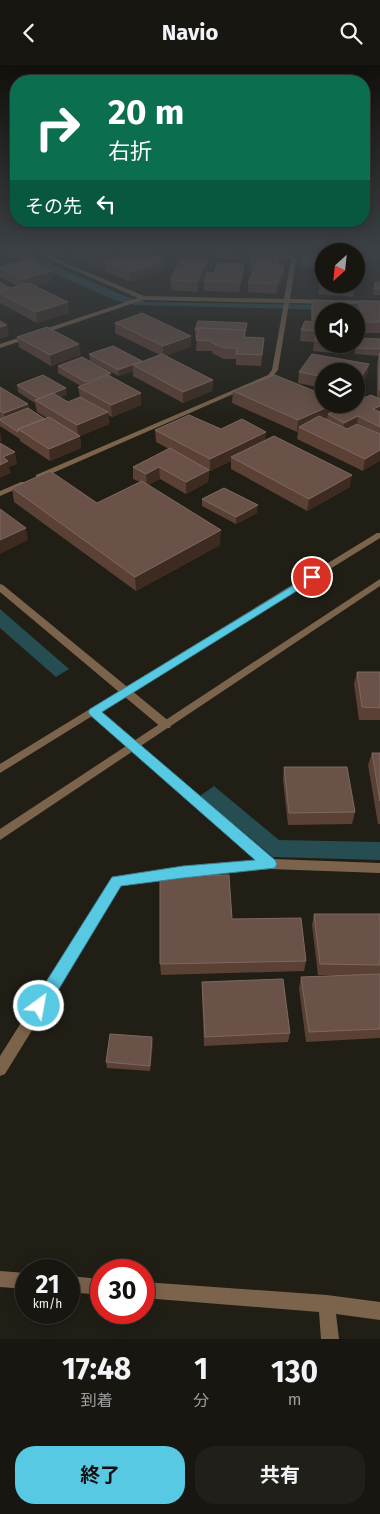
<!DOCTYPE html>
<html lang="ja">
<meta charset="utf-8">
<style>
body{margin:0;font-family:"Fira Sans","Noto Sans JP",sans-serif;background:#211f19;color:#f1f3f6;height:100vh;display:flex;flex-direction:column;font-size:19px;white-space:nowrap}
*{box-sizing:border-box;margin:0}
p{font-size:16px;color:#9f9f9f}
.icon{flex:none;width:28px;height:28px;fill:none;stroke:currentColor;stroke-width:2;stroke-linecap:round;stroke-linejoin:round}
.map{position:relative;height:1274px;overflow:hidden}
.drawer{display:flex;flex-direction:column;background:#181610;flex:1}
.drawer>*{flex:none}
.hud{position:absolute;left:10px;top:10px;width:360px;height:152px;border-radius:20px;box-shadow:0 2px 12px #0003,0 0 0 1px #363530;background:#0b6e4f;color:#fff;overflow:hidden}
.needle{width:32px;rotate:207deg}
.buttons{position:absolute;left:315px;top:178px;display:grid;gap:10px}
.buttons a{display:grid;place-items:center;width:50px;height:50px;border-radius:50%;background:#181610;box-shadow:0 2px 12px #0003,0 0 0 1px #363530;font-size:25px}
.speed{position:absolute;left:15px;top:1194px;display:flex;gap:10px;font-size:25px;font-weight:700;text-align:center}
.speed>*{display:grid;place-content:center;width:65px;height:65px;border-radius:50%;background:#181610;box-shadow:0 2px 12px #0003,0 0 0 1px #363530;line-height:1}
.speed small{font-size:12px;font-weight:400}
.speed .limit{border:8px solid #d22;background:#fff;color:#111}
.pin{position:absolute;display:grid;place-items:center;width:42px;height:42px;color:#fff;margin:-21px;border:2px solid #fff;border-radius:50%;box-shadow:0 1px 5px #0007}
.me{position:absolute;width:55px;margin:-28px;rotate:32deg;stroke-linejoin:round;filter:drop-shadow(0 0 4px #0008)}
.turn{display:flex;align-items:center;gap:18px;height:105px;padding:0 15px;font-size:22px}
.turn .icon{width:65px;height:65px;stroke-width:2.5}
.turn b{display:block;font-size:35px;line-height:42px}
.then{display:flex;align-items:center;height:48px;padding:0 15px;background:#0003;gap:10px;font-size:19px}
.eta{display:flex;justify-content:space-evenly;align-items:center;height:85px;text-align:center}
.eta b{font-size:30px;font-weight:700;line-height:35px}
.action{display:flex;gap:10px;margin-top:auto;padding:10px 15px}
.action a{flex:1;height:58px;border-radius:20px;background:#57c9e2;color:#111;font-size:20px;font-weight:700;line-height:58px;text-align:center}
.action a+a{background:#211f19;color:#f1f3f6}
header{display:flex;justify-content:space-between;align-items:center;height:65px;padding:0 15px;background:#181610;font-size:22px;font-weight:700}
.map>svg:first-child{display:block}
.water{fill:#264d51}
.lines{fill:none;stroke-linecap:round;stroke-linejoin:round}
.minor{fill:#7c644c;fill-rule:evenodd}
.tertiary{fill:#7c644c;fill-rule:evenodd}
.wall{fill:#5b4036}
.shaded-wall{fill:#3d2b21}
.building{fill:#6a5248;stroke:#7d6960}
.route{fill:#57c9e2;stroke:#398393}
</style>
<header><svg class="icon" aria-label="back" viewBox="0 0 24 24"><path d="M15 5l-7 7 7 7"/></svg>Navio<svg class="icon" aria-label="search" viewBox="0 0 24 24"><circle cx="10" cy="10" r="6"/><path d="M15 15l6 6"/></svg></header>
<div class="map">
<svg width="380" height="1274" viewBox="0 0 380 1274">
<rect width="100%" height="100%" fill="#201e15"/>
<path class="water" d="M5,187h18l104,45 20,5 233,4v5l-244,-6 -19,-4z
M0,544l69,60 -13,8 -56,-49z
M214,721l65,54 101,2v18l-107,-3 -73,-61z"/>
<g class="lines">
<path class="minor" d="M33,187h7l9,4 13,-4h8l-16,6 90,38 140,3 7,-40 -16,-7h7l14,6 -6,41 90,2v4l-91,-2 -11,67 -6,7 -233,102h-3v-4l232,-100 4,-5 12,-67 -141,-3 -143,48v-4l138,-46z
M21,417h6l1,2 -28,12v-5z
M0,519l3,1 167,137 1,3 -1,3h-8l-162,-136z
M94,643l4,1 175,150 107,4v10l-110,-4 -87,8 -62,9 -116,188 -5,2v-20l113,-179 70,-10 74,-7 -167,-145 -1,-3 1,-3z
M0,1206l26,2v16l-26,-2z
M69,1211l32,3v16l-32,-3z
M144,1217l183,13 53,7v18l-44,-6 3,25h-18l-2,-27 -175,-14z"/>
<path class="tertiary" d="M377,468h3v5l-380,235v-9z
M380,514v7l-380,254v-11z"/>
</g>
<path class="wall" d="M71,187h58v1l35,17 -33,12 -26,-11 -1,-7 -7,3 -26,-11z
M210,187h69l-1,14h6v10l-8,18 -28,-2v-10l6,-12h-4l2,-17 -23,8 -19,-7z
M324,189v30h31l-2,13 -35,-3 4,-26 -20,-1v-6z
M207,195v10l-10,22 -26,-2 -1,-10z
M0,202l51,4 1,10 -16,5 33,27 -32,10 -37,-20v-21l10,6 8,-2 -18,-9z
M244,209l-5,18 -35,-1v-10z
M380,212v18h-7l2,-13h4z
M312,235l12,11v33h22l-2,10 -31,-3 1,-9 -14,-1 1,-11 10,-8v-11z
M358,236h22v32h-18l-5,-22z
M115,258l76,13v10l-25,10 47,24 -1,11 -29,12 -50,-27v-5l-14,5 -29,-15 -1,-7 53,7v1l18,-7 -45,-22z
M247,258l-2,14 18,12 -2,17 -25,-1v-6h-12l-12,-6v-2h-16l1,-14h-2v-7z
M17,272l64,18 -30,11 -32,-19z
M380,274v95l-23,-11 -11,5 34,6 -17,37 -66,-32 1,-8 -1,1 -65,-29 1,-12 88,3 1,-6 -24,-5 1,-11 70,-8 -2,11 -43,-4v33h15l-1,5 39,-11v-34l2,-8 -24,-2v-10z
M58,301l53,7v4l30,28 -29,12 -4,-2 1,9 -29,12 1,12 -31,13 -30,-20v-2l-20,-13v-7l1,-1h-1v-31l28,17 1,5 16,10 2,-1 -10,-6 -2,-9 -17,-11 -1,-7 50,10 -7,2 8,5 12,-5 -2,-10 3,-1 -23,-13z
M221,364l44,11 85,47 -43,24 -76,-42v-8l-21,10h-1l-1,11 -22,12 -26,-15 -12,6 72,60 -84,46 -122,-89 -2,-14 85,15 43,-21 -7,-3v-12l36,-18 -13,-7 -1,-12z
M202,434l55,14 -21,11 -34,-18z
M357,607h23v48h-21l-5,-36z
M372,688h8v71h-2l-10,-59z
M284,702l71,45 -3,12 -64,1 -5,-45z
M314,849h66v124l-74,4 -7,-54 2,-11 56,-2h-39l-6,-50z
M232,854l74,42 -2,10 -143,4 -1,-11z
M202,917l88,51 -2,9 -84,4 -2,-54z
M153,977l-3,29 -43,-3 -1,-6z"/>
<path class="shaded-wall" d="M112,187h17v4l-25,5v3l-7,3v-10z
M239,187h16l-26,9 1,-6z
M164,195v10l-33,12v-10z
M207,195v10l-10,22v-10z
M244,199v10l-5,18 1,-10z
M284,201v10l-8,18 1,-10z
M51,206l1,10 -28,8 -1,-10z
M68,237l1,11 -32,10 -1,-11z
M7,260l2,11 -9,3v-12z
M191,271v10l-28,11v-11z
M79,279l2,11 -30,11 -1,-11z
M142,296v6l-9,-2v6l-14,5 -1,-6z
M369,299l-2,11 -11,20v-9z
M111,308v6l-24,10 -1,-7z
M213,315l-1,11 -29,12v-11z
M66,323l1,7 -24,10 -3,-6z
M141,328v12l-29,12 -1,-12z
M28,339l1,7 -24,10 -1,-8z
M334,339h5l-1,9 -10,1 -1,4 -24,11 -4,-2 -1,4 -1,1 1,-12z
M380,341v6l-7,-3z
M108,347l1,12 -29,12 1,12 -31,13 -1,-12 29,-12 -1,-12z
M358,351l-1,7 -14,7 1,-7z
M0,366l2,10h-2z
M266,367l-1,12 -34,13v4l-21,10v-12z
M380,385v11l-17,10 2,-12z
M15,387l2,12 -8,3 2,6 -11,5v-13l3,-8z
M159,402l1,12 -13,7 -1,-12z
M209,405l-1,12 -22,12v-12z
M352,410l-2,12 -43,24 2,-12z
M258,440l-1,8 -21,11v-7z
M26,463l2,12 -28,14v-14z
M221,465l-1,15 -84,46 -1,-14z
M152,972l1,5 -3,29v-5z"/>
<path class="building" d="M85,187h27l-15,5z
M133,187h8l23,8 -33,12 -27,-11z
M221,187h18l-9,3z
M252,187h27l-1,13 -28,-1z
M304,188l20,1v8l-22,-1z
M182,193l25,2 -10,22 -27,-2z
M27,194l24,12 -28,8 -23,-11v-1z
M217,198l27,1 -4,18 -36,-1 3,-8h7z
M257,199l27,2 -7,18 -29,-2z
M323,199h1v20h31v3l-36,-3z
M0,217l10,6 -10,2z
M375,217l5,1v6l-6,-1z
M29,218l39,19 -32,10 -36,-18v-3z
M312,235l32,2 1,9h-21v9l-12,-1z
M358,236h22v21h-16z
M142,248l49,23 -28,10 -48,-23z
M0,256l7,4 -7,2z
M198,256l49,2 -2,9v-2l-46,-2 -1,2h-3z
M305,256l19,2v18l-9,-1 2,-9 -16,-1z
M47,262l32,17 -29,11 -33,-18z
M199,263l46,2 -1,7 20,1 -2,17 -26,-1 1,-6h-13l-12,-5v-2l-16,-1z
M356,273l24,1v10l-24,-1z
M113,281l29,15 -24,9 -29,-16z
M379,288h1v37h-1z
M162,289l51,26 -30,12 -50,-27z
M312,289l57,10 -13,22v-15h-32v6l-25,-5z
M82,292l29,16 -25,9 -28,-16z
M43,310l23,13 -27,11 -22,-14z
M108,310l33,18 -30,12 -33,-18z
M275,310l49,20v9h10l-36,16 -65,-29z
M0,322l28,17 -24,9 -4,-2z
M53,328l15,9 12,-5 28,15 -31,13 -42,-25z
M371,330l9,4v7l-7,3 7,3v15l-22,-11 -14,7 -16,-9 23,-10h5v-3z
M28,343l17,11 -27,10v3l-18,-12v-1z
M189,350l32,14 21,-10 24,13 -56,27 -55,-29z
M319,351l28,13 10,-5 23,10v16l-15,9 -66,-32z
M49,352l31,19 -31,13 -31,-20z
M274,371l78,39 -43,24 -78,-42z
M0,378l15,9 -12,5 5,4 -8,4z
M170,383l39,22 -23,12 -27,-15 -13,7 -13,-7z
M50,406l47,32 45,-22 79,49 -86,47 -123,-89z
M224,423l34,17 -22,12 -34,-18z
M0,444l26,19 -26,12z
M357,607h23v36l-18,-1z
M372,688h8v48z
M284,702h63l8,45 -66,1z
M229,810l3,44 69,-1 5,43 -146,3v-88z
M314,849h66v51l-60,-1z
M380,909v55l-71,3 -8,-55z
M283,914l7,54 -85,4 -3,-55z
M110,969l42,3 -2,29 -44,-4z"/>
<linearGradient id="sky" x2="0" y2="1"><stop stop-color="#12100c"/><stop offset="0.51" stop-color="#3c4146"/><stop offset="1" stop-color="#3c4146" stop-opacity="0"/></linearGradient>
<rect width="380" height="366" fill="url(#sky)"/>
<path class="route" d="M312,509l4,1v4l-214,133 173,148 2,4 -2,4 -92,10 -62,8 -76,126 -6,2 -5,-2 -3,-6 3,-5 78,-124 71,-11 72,-6 -165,-145 -2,-3 2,-3z"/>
</svg>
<div class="buttons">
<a><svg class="needle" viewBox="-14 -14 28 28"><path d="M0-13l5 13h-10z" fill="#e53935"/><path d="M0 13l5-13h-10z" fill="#9f9f9f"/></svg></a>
<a><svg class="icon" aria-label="sound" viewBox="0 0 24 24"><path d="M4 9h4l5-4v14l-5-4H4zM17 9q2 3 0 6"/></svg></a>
<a><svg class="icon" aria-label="layers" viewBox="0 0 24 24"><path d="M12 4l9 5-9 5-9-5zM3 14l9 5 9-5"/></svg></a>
</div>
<div class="speed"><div>21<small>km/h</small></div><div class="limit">30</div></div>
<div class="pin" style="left:312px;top:512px;background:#d93025"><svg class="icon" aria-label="arrive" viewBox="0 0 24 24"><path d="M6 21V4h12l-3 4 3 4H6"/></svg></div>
<svg class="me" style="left:39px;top:941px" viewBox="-20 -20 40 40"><circle r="17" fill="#57c9e2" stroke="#fff" stroke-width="3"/><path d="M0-11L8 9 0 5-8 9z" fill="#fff"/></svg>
<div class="hud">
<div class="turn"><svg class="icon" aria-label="right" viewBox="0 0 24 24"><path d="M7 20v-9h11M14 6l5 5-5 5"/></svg><div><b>20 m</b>右折</div></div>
<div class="then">その先<svg class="icon" aria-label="left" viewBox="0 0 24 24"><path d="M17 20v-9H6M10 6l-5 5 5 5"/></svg></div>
</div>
</div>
<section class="drawer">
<div class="eta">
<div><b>17:48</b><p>到着</p></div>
<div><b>1</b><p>分</p></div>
<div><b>130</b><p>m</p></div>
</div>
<div class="action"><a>終了</a><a>共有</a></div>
</section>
